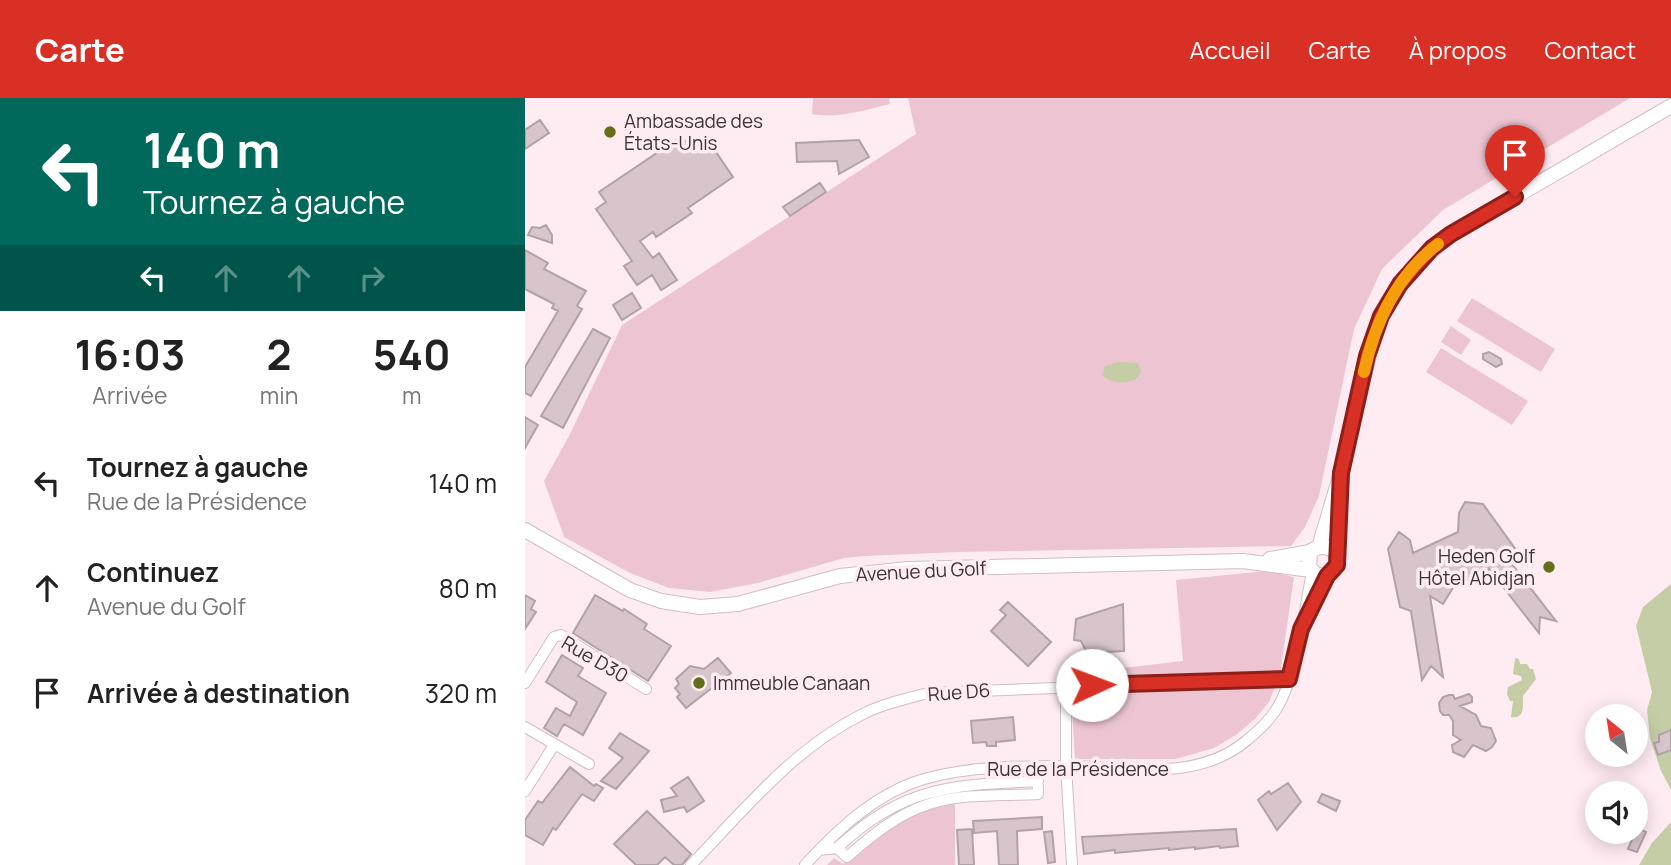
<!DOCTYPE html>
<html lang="fr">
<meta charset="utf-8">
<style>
body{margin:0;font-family:Manrope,sans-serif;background:#f6f6f6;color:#222;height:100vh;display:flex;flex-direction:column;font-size:26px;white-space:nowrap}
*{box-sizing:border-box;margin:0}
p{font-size:23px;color:#767676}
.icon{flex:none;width:38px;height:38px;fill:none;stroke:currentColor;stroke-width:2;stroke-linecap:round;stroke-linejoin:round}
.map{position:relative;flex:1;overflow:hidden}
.details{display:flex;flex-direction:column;background:#fff;width:525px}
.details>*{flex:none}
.guide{background:#00695c;color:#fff;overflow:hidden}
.needle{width:46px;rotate:330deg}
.tools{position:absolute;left:1060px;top:606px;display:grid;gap:14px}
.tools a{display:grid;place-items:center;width:63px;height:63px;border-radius:50%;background:#fff;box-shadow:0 4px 18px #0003;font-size:35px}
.pin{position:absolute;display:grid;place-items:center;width:60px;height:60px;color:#fff;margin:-72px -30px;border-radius:50% 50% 50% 0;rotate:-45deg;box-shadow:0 0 7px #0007}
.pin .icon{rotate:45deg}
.me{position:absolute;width:77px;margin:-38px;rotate:88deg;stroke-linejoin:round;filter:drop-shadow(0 0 5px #0008)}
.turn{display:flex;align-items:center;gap:24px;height:147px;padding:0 28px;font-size:32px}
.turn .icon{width:91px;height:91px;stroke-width:2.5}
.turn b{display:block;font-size:49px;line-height:60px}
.lanes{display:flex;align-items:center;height:66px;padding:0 28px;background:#0003;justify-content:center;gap:35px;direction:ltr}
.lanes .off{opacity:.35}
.eta{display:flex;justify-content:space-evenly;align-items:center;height:119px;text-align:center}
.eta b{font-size:42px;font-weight:700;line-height:49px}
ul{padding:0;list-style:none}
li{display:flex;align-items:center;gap:21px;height:105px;padding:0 28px}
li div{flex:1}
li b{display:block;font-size:26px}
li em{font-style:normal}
header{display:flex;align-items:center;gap:42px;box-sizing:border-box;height:98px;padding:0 35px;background:#d93025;color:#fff}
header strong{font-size:33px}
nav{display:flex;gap:38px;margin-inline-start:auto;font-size:24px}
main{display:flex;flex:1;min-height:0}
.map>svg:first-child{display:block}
.green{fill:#edc5d2}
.water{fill:#c5cda7}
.building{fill:#d7c5cb;stroke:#b2a1a7;stroke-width:2}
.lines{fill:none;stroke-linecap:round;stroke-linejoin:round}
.minor-casing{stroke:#d0bec3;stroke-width:12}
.major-casing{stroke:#d0bec3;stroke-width:16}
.minor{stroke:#fff;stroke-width:10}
.major{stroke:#fff;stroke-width:14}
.route-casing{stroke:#8d1f18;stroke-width:18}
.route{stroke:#d93025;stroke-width:12}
.slow{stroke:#f59e0b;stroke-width:12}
.poi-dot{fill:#647019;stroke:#ffecf2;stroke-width:2.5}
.labels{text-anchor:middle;stroke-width:7;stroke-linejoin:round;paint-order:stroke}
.poi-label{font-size:19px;fill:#3a3335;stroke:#ffecf2;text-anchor:start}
.street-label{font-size:19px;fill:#3a3335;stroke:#ffecf2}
</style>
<header>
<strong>Carte</strong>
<nav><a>Accueil</a><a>Carte</a><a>À propos</a><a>Contact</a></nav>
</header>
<main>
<section class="details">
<div class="guide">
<div class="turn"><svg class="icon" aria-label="left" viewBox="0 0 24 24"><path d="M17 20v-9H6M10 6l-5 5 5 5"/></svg><div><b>140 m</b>Tournez à gauche</div></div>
<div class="lanes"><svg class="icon" aria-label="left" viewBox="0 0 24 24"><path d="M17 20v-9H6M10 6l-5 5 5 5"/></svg><svg class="icon off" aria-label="ahead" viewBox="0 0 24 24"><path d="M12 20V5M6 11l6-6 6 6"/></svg><svg class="icon off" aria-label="ahead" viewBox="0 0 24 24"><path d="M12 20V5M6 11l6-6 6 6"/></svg><svg class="icon off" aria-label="right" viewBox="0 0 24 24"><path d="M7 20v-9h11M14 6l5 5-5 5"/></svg></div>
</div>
<div class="eta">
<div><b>16:03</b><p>Arrivée</p></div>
<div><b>2</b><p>min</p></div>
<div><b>540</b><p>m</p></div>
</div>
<ul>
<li><svg class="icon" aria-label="left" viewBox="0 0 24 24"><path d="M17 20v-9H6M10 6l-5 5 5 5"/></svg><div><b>Tournez à gauche</b><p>Rue de la Présidence</p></div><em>140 m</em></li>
<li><svg class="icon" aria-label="ahead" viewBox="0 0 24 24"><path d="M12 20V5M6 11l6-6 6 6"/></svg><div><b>Continuez</b><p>Avenue du Golf</p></div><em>80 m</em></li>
<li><svg class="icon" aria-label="arrive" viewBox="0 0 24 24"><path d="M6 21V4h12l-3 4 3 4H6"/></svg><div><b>Arrivée à destination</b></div><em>320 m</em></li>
</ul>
</section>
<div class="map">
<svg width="1146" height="767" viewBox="0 0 1146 767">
<rect width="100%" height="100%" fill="#ffecf2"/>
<path class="green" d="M288,0h76l1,6c-24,6 -53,15 -78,10z
M383,0h722l-187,112 -61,59 -28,60 -35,167 -14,31 -14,19 -332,6 -93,4 -22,2 -86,25 -48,9 -41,-4 -39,-15 -66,-36 -20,-56 25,-45 53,-111 294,-191z
M947,200l83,51 -14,23 -84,-51z
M926,228l20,14 -10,15 -20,-13z
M916,250l87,53 -16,24 -86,-53z
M741,473l28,6 -14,98 -11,27 -13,16 -20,17 -22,13 -38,11h-101l-5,-85 113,-13 -7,-81z
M430,704v63h-128l7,-7 9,6c37,-30 64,-52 112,-62z"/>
<path class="water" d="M593,264l20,1 3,8 -1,4c-10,11 -28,9 -38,0l3,-9z
M1146,486v206l-10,-19 -11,-33 -3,-28 5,-18 -16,-66 7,-19z
M990,560l4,1 1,5h7l3,5h3l3,10 -13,17c0,10 2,23 -12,21l2,-16h-3l-3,-7 1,-7 14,-7 -1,-4 -8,-2z
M1146,724v43h-32l13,-22z"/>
<path class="building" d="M15,22l9,13 -24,16v-19z
M157,38l7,11 16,-11 28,41 -45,31 4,5 -36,24 -3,-5 -13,9 13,17 6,-5 18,27 -16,10 -9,-15 -15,10 -13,-19 8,-5 -36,-52 10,-7 -7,-10z
M334,42l10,17 -30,17 -2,-13 -40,1 -1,-19z
M295,85l6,9 -36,24 -7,-9z
M21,127l6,10v8l-24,-8 4,-8 8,1z
M0,152l23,13 -4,6 42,22 -9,15 5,3 -51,87 -6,-3v-26l33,-56 -6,-3 2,-4 -29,-15z
M107,195l9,15 -19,12 -9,-15z
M68,231l17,9 -47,90 -22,-12z
M964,254l12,7 1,5 -6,3 -13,-8v-5z
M0,319l13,8 -13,23z
M940,404l18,2 33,46 -5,13 45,58 -16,-4 -1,16 -50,-64 -2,13 -20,-2 -14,8 -10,16 -13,-8 13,81 -12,-11 -9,14 -11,-69 -11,-4 -12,-58 11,-17 11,8 3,13 45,-21 1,-19z
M0,497l10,6 -4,8 5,3 -11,17z
M70,497l28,16 1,-2 23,15 -3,5 27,17 -23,35 -75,-48z
M483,504l43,40 -23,24 -37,-35 15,-16 -6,-5z
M598,506l1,47 -37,2 -6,-12 -7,-1 2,-21z
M37,557l21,13 -5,8 28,17 -23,42 -19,-11 -7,12 -13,-8 12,-20 14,8 7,-14 -31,-20z
M193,560l13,15 -45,35 -9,-11 3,-3 -5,-6 4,-4 -3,-5 14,-13 14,3z
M944,596l3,3v5l-12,4 16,9 5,11 10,2 5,13 -4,6 -6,4 -13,-6 -9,12 -11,-5 -1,-7 9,-5 -8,-5v-14l-4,-6h-6l-3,-4 -1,-8 4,-6 6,-2h4l2,4z
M488,619l2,23 -19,2v4h-9l-1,-4 -13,1 -2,-22z
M1146,632v20l-13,5 -4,-12 5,-1v-7z
M95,635l29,18 -33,38 -15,-8 22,-23 -14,-10z
M45,669l24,19 2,-2 7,4 -9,13 -12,-7 -26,36 -3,-2 -10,17 -18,-10v-15l13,-19 4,2z
M163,679l16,24 -17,11 -3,-5 -20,5 -3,-12 16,-4 -6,-8z
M763,685l13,19 -24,28 -19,-30 11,-9 2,3z
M797,696l18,7 -4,10 -18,-9z
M122,713l44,43 -9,11h-8l-9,-8 -8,8h-21l-22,-21z
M517,719v12l-25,2 1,34h-19l-2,-34 -23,2 -1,-12z
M1112,730l9,4 -9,20 -9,-3z
M447,731l2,36h-15l-2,-35z
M711,731l2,17 -18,2 -1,-2 -24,3v-2l-26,3v-2l-54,5v-3l-31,4 -2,-17z
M527,733l3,31 -7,1 -4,-31z"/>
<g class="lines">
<defs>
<path id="minor" d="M783,515l19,-37
M0,585l29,-46 7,-2 85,54
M541,588v80l6,99
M0,629l64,37
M0,693l29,-46
M312,750c67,-62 114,-63 201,-67
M294,752l18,-2 10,9c24,-21 50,-43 82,-53 34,-11 74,-8 109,-10l-1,-27
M166,767c52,-54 102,-116 170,-150 21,-11 44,-16 67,-22l361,-14
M280,767c33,-36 71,-72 119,-86 46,-13 96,-13 143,-13 61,0 128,17 179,-25 11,-9 22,-19 30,-31 21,-34 28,-98 36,-138"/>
<path id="major" d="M0,432l105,60 31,11 39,6 38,-3 102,-28 68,-7 335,-8 68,9
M794,449l22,-74 33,-139 14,-32 26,-36 37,-32 220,-128
M813,456c-10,-8 -18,-10 -28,-2l-1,16 8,7 10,1 8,-7 2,-4 3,-70
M745,461l40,-7"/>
</defs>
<use href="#minor" class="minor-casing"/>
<use href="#major" class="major-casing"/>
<use href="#minor" class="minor"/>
<use href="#major" class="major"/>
</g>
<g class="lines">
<defs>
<path id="route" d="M567,587l197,-6 12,-50 26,-53 10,-11 4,-92 26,-117 14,-40 19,-32 32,-36 19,-14 64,-37"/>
</defs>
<use href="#route" class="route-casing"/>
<use href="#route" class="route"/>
<path class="slow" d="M839,274c11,-50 32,-96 74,-128"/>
</g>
<g class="poi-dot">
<circle cx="85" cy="34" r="7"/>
<circle cx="1024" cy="469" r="7"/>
<circle cx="174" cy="585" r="7"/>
</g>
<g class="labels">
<g class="poi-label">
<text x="99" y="30">Ambassade des<tspan x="99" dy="22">États-Unis</tspan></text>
<text x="1010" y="465" text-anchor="end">Heden Golf<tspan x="1010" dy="22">Hôtel Abidjan</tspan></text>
<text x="188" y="592">Immeuble Canaan</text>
</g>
<g class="street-label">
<text transform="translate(396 473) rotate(-3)" y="7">Avenue du Golf</text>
<text transform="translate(70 561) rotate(30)" y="7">Rue D30</text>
<text transform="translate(434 594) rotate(-4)" y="7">Rue D6</text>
<text x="553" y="678">Rue de la Présidence</text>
</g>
</g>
</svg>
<div class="tools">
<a><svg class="needle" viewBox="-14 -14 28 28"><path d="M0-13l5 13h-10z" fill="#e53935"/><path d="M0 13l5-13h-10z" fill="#767676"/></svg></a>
<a><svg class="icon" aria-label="sound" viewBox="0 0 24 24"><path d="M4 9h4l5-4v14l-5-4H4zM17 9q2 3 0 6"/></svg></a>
</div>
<div class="pin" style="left:990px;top:99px;background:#d93025"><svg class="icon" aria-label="arrive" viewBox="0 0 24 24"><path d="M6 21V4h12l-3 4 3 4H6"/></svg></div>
<svg class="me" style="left:567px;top:587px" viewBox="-20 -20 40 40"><circle r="19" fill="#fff"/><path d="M0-13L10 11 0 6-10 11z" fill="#d93025"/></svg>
</div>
</main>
